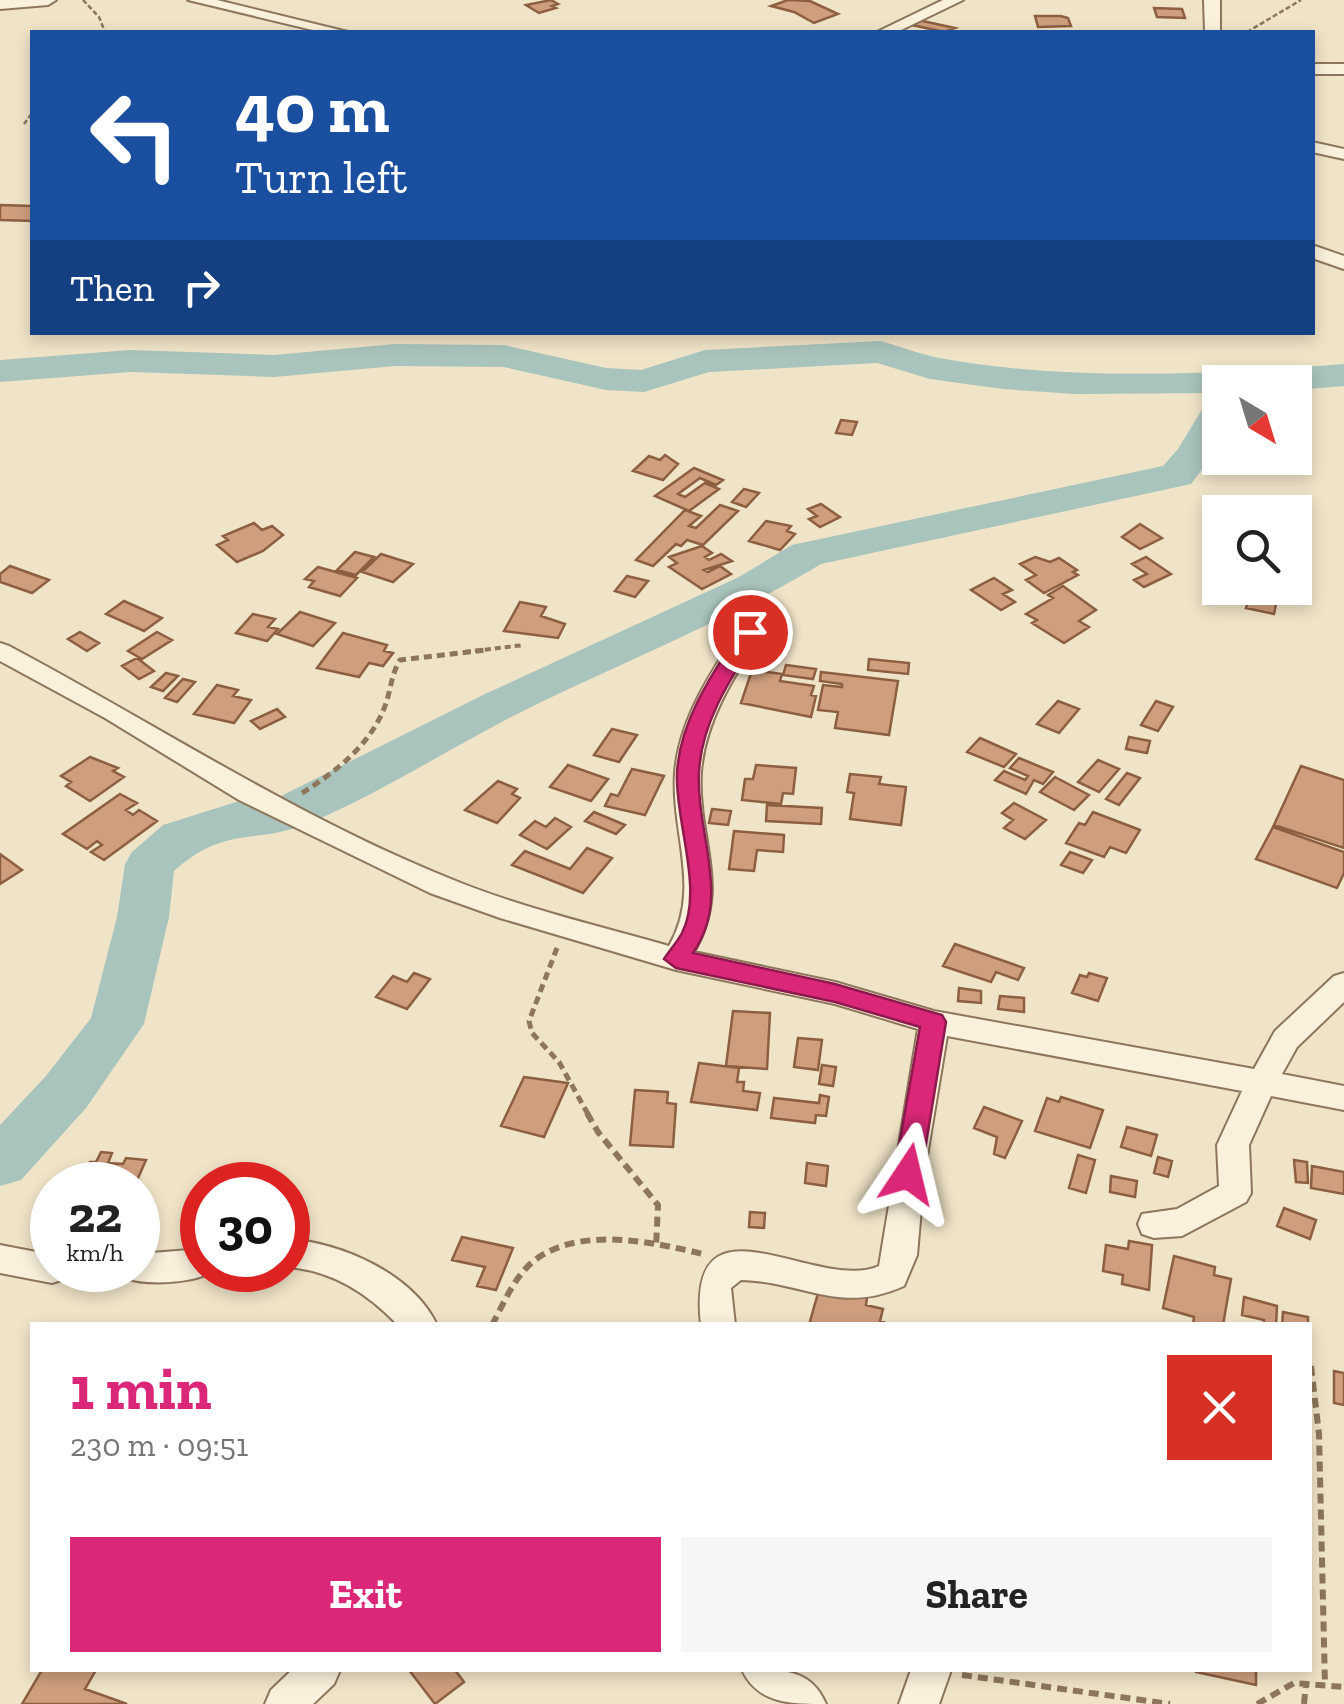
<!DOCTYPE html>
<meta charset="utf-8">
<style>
body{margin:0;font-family:"Zilla Slab",serif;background:#f6f6f6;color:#222;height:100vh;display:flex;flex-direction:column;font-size:38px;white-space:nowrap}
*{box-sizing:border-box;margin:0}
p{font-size:32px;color:#767676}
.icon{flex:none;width:55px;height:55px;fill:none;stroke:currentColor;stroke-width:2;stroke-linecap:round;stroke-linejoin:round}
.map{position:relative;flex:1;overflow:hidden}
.details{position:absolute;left:30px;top:1322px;width:1282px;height:350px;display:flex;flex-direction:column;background:#fff;border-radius:0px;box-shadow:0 5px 15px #0003}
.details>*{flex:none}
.banner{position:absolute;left:30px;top:30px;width:1285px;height:305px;border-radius:0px;box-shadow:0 5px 15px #0003;background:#1a4fa0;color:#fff;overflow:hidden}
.needle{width:65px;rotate:142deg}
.fabs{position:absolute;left:1202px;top:365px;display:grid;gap:20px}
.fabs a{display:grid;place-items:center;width:110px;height:110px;border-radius:0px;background:#fff;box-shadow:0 5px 15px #0003;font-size:50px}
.speed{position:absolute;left:30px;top:1162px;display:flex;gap:20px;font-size:50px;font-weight:700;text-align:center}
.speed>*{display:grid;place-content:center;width:130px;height:130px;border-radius:50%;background:#fff;box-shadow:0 5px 15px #0003;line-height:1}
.speed small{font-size:25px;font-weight:400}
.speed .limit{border:15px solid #d22;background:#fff;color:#111}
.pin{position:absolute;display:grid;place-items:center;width:85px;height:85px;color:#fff;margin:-42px;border:5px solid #fff;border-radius:50%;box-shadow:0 2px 10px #0007}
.me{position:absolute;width:110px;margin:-55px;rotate:10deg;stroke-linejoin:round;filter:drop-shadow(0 0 8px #0008)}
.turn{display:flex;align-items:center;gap:35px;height:210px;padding:0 40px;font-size:45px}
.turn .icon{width:130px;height:130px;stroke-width:2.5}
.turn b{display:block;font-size:70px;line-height:85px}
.then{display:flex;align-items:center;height:95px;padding:0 40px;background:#0003;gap:20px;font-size:38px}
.round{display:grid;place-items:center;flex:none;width:105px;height:105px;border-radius:0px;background:#f6f6f6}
.headline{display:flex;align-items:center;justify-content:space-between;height:170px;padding:0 40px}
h1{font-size:60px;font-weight:700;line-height:75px;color:#db2777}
.action{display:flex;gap:20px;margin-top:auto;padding:20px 40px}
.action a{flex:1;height:115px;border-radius:0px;background:#db2777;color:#fff;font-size:40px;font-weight:700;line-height:115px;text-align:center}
.action a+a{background:#f6f6f6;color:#222}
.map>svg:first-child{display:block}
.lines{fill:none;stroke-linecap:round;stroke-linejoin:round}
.river{fill:#a9c4bc;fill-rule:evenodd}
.building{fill:#cf9f7d;stroke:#8d5f41;stroke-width:2.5}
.minor-casing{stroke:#8d765c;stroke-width:4}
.path-far3{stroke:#8d765c;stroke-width:2.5;stroke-dasharray:5 2.5;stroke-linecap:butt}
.path-far2{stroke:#8d765c;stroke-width:4;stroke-dasharray:6 4;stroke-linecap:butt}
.path-far1{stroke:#8d765c;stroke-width:5;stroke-dasharray:8 5;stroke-linecap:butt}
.path{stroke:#8d765c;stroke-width:6;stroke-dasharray:10 6;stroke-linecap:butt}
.minor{fill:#faf1dc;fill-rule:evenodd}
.route{fill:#db2777;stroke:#8e194d;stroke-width:2.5}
</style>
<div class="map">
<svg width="1344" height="1704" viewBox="0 0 1344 1704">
<rect width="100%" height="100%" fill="#f0e4c8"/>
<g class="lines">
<path class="river" d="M880,341c20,5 39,13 59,17 133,24 272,16 405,6v22l-49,4v-8h-75v11l-145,1 -72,-5 -73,-10 -53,-16 -168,9 -65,20 -38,-2 -102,-23 -109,-1 -121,11 -143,-5 -131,10v-22l131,-10 143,5 121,-11 109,1 102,23 35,2 64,-20z
M1220,399v47l-29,38 -370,80c-97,59 -204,100 -306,151 -68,35 -138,80 -208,109 -54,21 -81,1 -133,47l-5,46 -25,107 -58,84 -65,72 -21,6v-61l46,-49 45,-58 26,-101 8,-53 7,-12 31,-27 73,-23 43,-5 206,-103 254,-117 53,-32 371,-79 15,-17 28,-46z"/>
</g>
<path class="building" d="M551,0l7,4 -6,2 4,2 -17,5 -13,-8z
M788,0l22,1 28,13 -24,9 -20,-11 -23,-6z
M1154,8l28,1 3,9 -28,-1z
M1035,16h26l7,2 3,8 -33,1z
M918,20l37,8 -11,4 -32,-7z
M0,205l32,1v15l-32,-1z
M841,420l16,2 -5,13 -16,-2z
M665,455l13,9 -15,16 -30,-9 16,-15 11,4z
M694,468l29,12 -7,5 -16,-7 -22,16 7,3 20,-14 14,6 -30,22 -34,-15z
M744,489l15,4 -13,14 -14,-5z
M821,504l19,13 -20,10 -11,-8 8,-3 -9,-7z
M720,505l18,6 -35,34 -16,-5 -6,6 -5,-2 -23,22 -17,-6 49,-50 16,6 -12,10 7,2z
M766,521l25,5 -4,5 8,3 -15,16 -31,-9z
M254,523l8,7 10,-4 11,9 -20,16 -26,11 -20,-17 11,-5 -5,-4z
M1140,524l22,14 -22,11 -18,-12z
M702,546l10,7 -7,4 4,3 12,-6 11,7 -28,9 4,2 12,-6 11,8 -29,15 -33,-22 8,-4 -8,-6z
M355,552l19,5 -18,18 -19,-5z
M381,554l32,10 -20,18 -31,-10z
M1035,557l15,5 9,-4 18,12 -4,2 5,3 -34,18 -18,-13 10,-5 -16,-11z
M1146,557l25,17 -27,13 -10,-7 13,-6 -15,-10z
M10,566l39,14 -17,13 -32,-11v-8z
M318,567l39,11 -17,18 -31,-9 5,-6 -9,-2z
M627,576l21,5 -13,16 -20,-6z
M994,578l18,12 -9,4 12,8 -14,8 -30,-20z
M1063,586l33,24 -17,11 10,6 -25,16 -32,-20 5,-3 -11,-6 27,-16 -5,-3z
M1249,599l27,5 -2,10 -28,-6z
M124,601l38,17 -18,13 -38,-17z
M520,602l26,5 -5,9 24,8 -7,14 -54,-7z
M300,612l35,11 -22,23 -36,-12z
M253,614l22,5 -7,8 10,2 -11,12 -31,-8z
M80,632l19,11 -12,8 -19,-12z
M157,632l15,8 -30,19 -14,-8z
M343,633l44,12 -3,6 9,2 -10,13 -14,-3 -10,14 -42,-9z
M137,658l17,13 -15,8 -17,-13z
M869,659l40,4 -1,11 -40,-4z
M786,665l30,4 -3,10 -30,-4z
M752,670l30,4 -2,7 34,5 -3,9 5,1 -5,21 -70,-14z
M821,672l77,9 -9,54 -54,-7 3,-16 -20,-2 5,-25 19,2v-3l-22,-3z
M166,673l12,3 -15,15 -12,-4z
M183,679l12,3 -18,20 -12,-4z
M217,685l21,5 -5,6 18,4 -17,23 -40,-9z
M1058,701l21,8 -20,24 -22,-9z
M1156,701l17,6 -15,24 -17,-6z
M277,709l8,8 -25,12 -9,-8z
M612,729l25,6 -18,27 -25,-7z
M1129,737l21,4 -3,12 -21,-4z
M980,738l36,16 -12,13 -37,-15z
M90,757l28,11 -5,3 11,6 -34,24 -24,-15 5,-4 -10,-6z
M1019,758l34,14 -10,12 -9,-4 -8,14 -31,-14 9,-9 21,9 3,-4 -18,-8z
M1098,760l21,9 -20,23 -21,-10z
M568,765l40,14 -17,22 -41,-14z
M756,765l40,3 -3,26 -10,-1 -2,11 -39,-4 3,-21h8z
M1301,766l43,14v68l-70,-23z
M632,769l32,7 -19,39 -40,-9 6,-12 7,2z
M1127,773l13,5 -21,27 -13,-6z
M850,774l31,3 -2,7 27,3 -5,38 -51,-6 4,-26 -7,-1z
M1055,777l34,18 -15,15 -34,-18z
M498,781l19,8 -5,5 8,4 -23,25 -32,-13z
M120,794l17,9 -11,7 7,5 6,-5 18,11 -53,39 -13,-8 11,-7 -5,-4 -10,8 -24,-15z
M1014,803l32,17 -21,19 -21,-11 9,-8 -11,-7z
M767,805l55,3 -1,16 -55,-3z
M712,809l19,2 -3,14 -19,-2z
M594,812l31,13 -9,9 -31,-13z
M1093,812l47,18 -14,23 -16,-6 -6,10 -38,-14 13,-20 6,2z
M555,818l16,9 -24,22 -27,-14 15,-14 11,6z
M1273,827l71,25v21l-7,15 -81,-29z
M734,831l50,4 -1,17 -26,-2 -3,21 -25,-2z
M587,848l25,10 -29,35 -71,-28 13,-14 45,18z
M1070,852l22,8 -9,13 -22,-8z
M0,854l22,16 -22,14z
M955,944l69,24 -6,12 -22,-8 -5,10 -48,-16z
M414,973l16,6 -23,30 -31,-12 17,-21 14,6z
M1089,973l18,5 -9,23 -26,-8 8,-18 7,2z
M959,988l22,3v12l-23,-2z
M1000,996l24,2v14l-26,-3z
M733,1011l37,2 -3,56 -41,-3z
M798,1038l24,2 -4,30 -24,-3z
M699,1063l40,5 -2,14h7l-1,9 17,2 -3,17 -66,-8z
M822,1065l14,2 -3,19 -14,-2z
M524,1077l44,6 -24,54 -43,-11z
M635,1090l33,2 -1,11 9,1 -3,43 -43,-2z
M820,1095l9,2 -3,19 -10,-1 -1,8 -44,-5 3,-20 45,5z
M1061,1097l42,13 -13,38 -55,-17 12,-33 12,4z
M984,1107l38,14 -17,37 -11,-4 3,-17 -23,-9z
M1127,1127l30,8 -6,21 -30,-9z
M101,1152l11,1 -4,10 15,1 3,-6 20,2 -11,25h-55l10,-23h6z
M1078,1155l17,5 -9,33 -17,-5z
M1158,1157l14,4 -4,16 -14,-4z
M1294,1160l13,2 1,21 -12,-1z
M807,1163l21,3 -2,20 -21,-3z
M1312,1166l32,6v22l-33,-6z
M1111,1176l26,5 -2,16 -25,-5z
M1284,1208l32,12 -6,19 -33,-13z
M750,1212l15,1 -1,15 -15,-1z
M462,1237l51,11 -17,42 -19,-4 8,-19 -33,-7z
M1129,1241l23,4 -3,45 -27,-6 1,-9 -20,-4 3,-26 22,4z
M1174,1256l41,11 -1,8 17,4 -8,46h-30l1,-8 -31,-9z
M820,1286l47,11 -1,8 17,4 -3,12 11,4h-82z
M1244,1297l33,9 -1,19h-12v-5l-22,-5z
M1283,1312l25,5v8h-26z
M1334,1371l10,2v32l-10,-2z
M42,1670h54l-11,19 42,15h-105z
M409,1670h46l9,12 -29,22z
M1196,1670h60v15l-60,-13z"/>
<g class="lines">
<defs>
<path id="minor" d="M0,0h56l-8,5 -48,4z
M188,0h29l131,32h-27z
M943,0h20l-66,32h-20z
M1204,0h16v32h-15z
M1312,64h32v10h-32z
M1312,142l32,7v10l-32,-7z
M1312,245l32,11v13l-32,-11z
M750,625l12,7c-27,43 -57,88 -61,140 -4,68 31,114 -7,180l141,30 99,29 320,58 21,-38 59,-55 10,-3v29l-47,45 -15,27 62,12v24l-73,-14 -22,49 2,48 -5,9 -64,34 -28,2 -12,-4 -4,-10 4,-10 35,-5 42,-23 -2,-41 25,-54 -295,-55 -23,138 -7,81 -13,31c-64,29 -99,-4 -163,-6l-10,8 4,37h-34c-16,-141 116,-31 178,-59l39,-237 -83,-25 -159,-34 -176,-52 -70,-25 -191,-93 -134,-82 -105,-57v-18l9,3c147,78 287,171 442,233 70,29 145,46 218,67 33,-57 2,-112 6,-173 4,-54 37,-103 66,-146z
M288,1239c54,4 125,35 149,86h-39c-31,-32 -65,-54 -110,-58z
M0,1245l52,10v15h16l-4,9 -12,4 -52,-10z
M202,1249v21h13c-18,13 -67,16 -89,8l-4,-8h16v-16z
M292,1670h48l-6,14 -21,20h-48l6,-14z
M742,1670c36,0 68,-4 84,34 -35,0 -68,0 -84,-34z
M911,1670h40l-12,34h-40z"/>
</defs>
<use href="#minor" class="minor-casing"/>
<path class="path-far3" d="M83,0l16,17 6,15
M1247,32l54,-32
M24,124l8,-11"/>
<path class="path-far2" d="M465,652l59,-7"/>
<path class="path-far1" d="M302,793c34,-21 69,-49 83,-87 6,-16 6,-31 15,-46l86,-10
M557,948l-28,73 3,12 27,29 30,54"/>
<path class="path" d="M587,1113l11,19 60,73 -2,42
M492,1325c12,-22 23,-50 43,-65 45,-34 118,-18 168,-6
M1311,1366l8,68 6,251
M962,1675l208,29
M1257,1704l37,-21 50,4
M1304,1704l2,-21"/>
<use href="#minor" class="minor"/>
</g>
<path class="route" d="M750,626l10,6c-27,43 -59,89 -61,141 -3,62 33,124 -6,180l142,31 107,31 4,7 -25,152 -4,8 -9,3 -10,-3 -4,-8 26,-147 -85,-25 -159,-34 -12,-9c6,-9 13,-17 18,-26 22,-43 -7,-112 -5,-159 2,-53 37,-103 65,-146z"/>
</svg>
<div class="fabs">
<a><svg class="needle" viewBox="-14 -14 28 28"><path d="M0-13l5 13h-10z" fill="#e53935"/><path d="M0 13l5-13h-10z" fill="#767676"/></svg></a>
<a><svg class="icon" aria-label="search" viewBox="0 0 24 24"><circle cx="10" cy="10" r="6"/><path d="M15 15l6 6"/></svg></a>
</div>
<div class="speed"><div>22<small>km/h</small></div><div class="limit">30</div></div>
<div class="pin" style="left:750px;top:632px;background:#d93025"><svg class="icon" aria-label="arrive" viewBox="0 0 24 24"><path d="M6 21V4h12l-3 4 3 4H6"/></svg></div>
<svg class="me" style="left:908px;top:1174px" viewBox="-20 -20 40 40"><path d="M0-17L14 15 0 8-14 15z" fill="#db2777" stroke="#fff" stroke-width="4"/></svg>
<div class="banner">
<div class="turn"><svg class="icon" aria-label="left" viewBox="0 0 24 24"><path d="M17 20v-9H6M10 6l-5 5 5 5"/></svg><div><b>40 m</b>Turn left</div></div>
<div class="then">Then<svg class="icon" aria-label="right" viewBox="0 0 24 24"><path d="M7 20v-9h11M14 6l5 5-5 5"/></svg></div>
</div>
<section class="details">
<div class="headline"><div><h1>1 min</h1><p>230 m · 09:51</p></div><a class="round" style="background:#d93025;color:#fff"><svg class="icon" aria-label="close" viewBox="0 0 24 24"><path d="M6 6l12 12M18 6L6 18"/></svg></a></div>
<div class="action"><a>Exit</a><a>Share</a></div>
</section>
</div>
